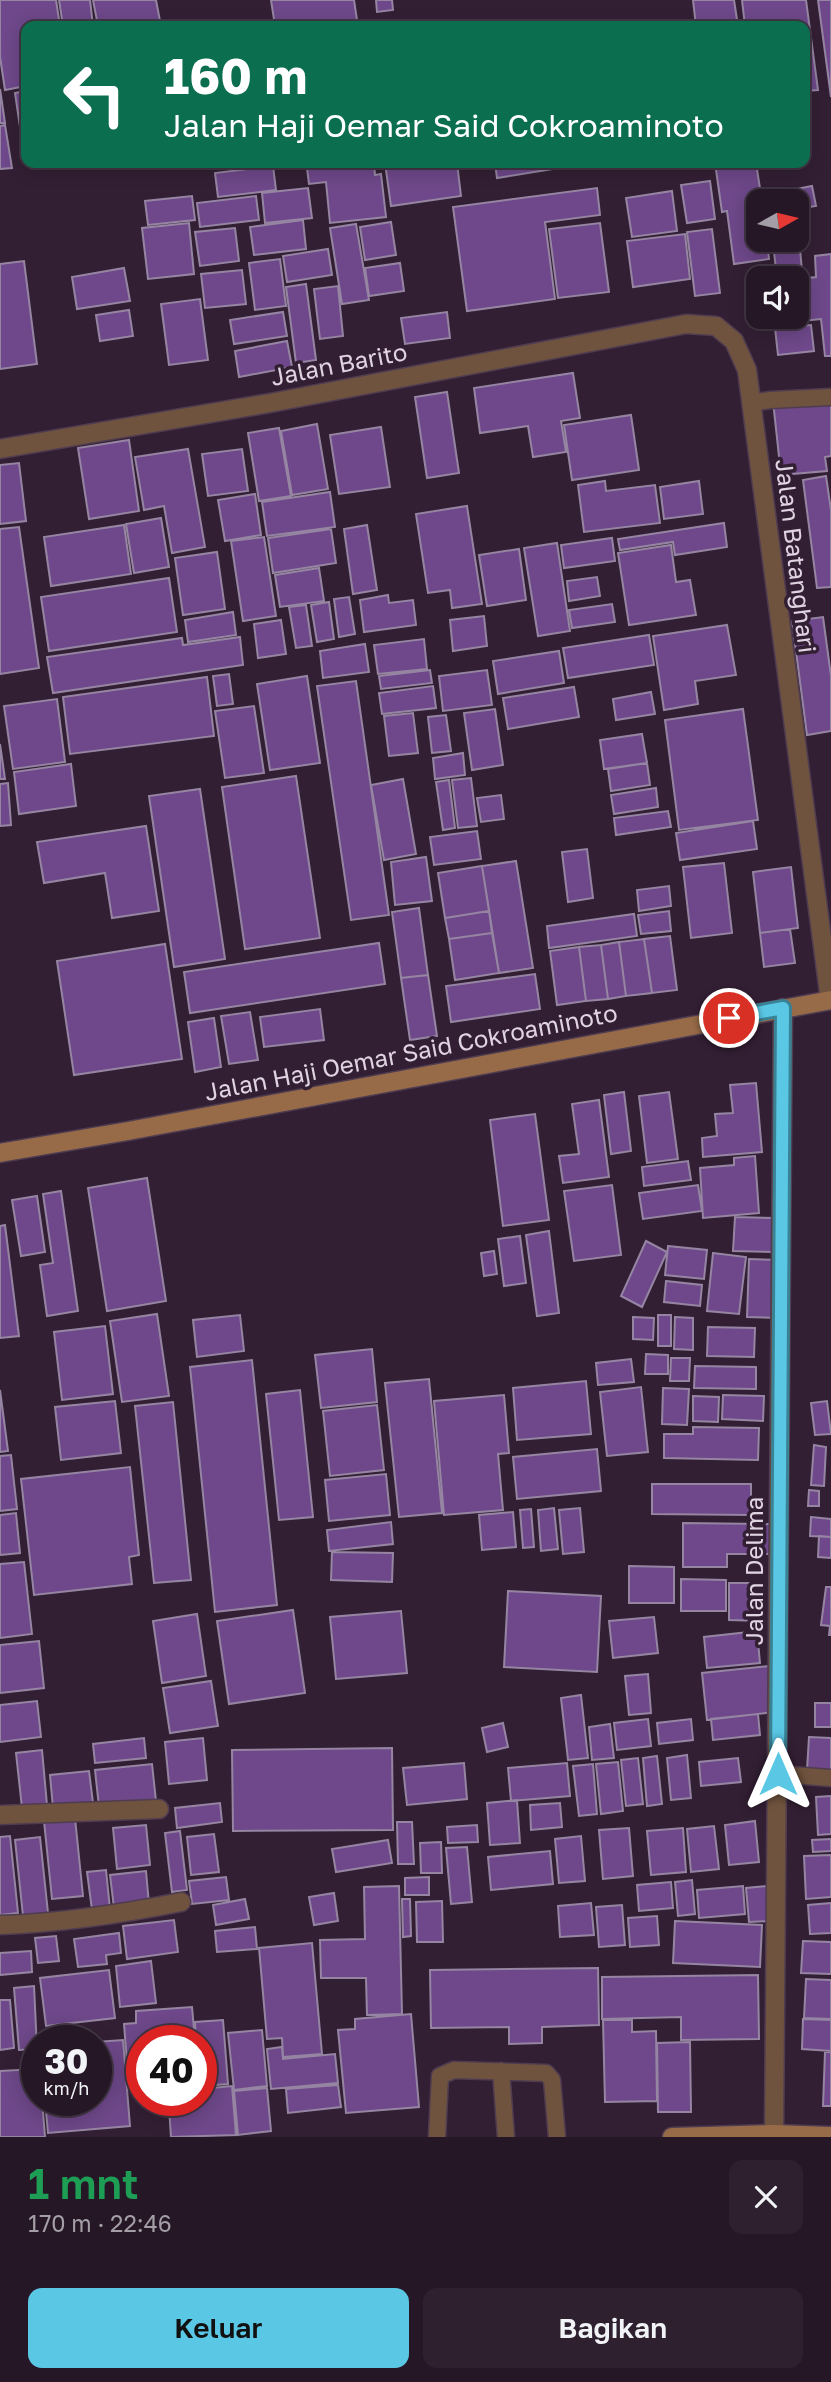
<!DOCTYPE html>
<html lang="id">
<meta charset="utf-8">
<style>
body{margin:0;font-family:"Golos Text",sans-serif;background:#2e202f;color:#f1f3f6;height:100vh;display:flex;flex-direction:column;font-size:26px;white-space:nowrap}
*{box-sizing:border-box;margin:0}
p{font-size:23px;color:#a49fa7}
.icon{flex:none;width:38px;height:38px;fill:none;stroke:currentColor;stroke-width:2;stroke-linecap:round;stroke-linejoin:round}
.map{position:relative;height:2137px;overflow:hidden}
.drawer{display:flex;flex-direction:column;background:#261727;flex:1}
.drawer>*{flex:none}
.guide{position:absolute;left:21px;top:21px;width:789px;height:147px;border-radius:14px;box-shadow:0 4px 18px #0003,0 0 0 2px #423644;background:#0b6e4f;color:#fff;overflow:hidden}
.needle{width:46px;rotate:82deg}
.fabs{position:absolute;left:746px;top:189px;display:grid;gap:14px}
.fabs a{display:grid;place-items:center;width:63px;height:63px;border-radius:14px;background:#261727;box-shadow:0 4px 18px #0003,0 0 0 2px #423644;font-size:35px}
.speed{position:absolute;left:21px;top:2025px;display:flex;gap:14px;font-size:35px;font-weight:700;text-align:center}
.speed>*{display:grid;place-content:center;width:91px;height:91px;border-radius:50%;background:#261727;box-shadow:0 4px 18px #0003,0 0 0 2px #423644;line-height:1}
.speed small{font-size:18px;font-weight:400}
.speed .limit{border:10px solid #d22;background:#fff;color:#111}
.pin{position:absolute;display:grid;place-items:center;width:60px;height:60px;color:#fff;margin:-30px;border:4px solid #fff;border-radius:50%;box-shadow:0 2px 7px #0007}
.me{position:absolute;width:77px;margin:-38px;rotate:0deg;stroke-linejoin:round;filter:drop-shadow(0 0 5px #0008)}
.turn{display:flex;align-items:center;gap:24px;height:147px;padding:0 28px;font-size:32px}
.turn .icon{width:91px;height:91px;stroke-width:2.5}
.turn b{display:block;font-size:49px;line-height:60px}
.round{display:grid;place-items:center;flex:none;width:74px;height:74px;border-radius:14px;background:#2e202f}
.head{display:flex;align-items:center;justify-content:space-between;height:119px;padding:0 28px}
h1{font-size:42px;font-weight:600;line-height:52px;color:#1e9e55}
.primary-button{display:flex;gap:14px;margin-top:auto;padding:14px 28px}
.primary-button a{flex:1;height:80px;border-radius:14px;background:#5ac8e5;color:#111;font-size:28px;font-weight:600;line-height:80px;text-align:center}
.primary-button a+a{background:#2e202f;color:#f1f3f6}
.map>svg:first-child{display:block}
.building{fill:#6e488a;stroke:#9585a2;stroke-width:2}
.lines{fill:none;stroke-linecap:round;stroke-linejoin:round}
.service-casing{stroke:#4f3c50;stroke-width:19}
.minor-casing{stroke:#4f3c50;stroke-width:21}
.tertiary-casing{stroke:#4f3c50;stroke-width:21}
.secondary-casing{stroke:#4f3c50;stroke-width:21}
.service{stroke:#6f533e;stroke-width:16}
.minor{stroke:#6f533e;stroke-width:18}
.tertiary{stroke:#6f533e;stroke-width:18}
.secondary{stroke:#976b48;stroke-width:18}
.route-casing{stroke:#3a8295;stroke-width:18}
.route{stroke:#5ac8e5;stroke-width:12}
.labels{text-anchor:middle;stroke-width:7;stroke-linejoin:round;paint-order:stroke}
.street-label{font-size:24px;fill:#e1d4e2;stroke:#331f34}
</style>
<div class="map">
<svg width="831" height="2137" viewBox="0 0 831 2137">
<rect width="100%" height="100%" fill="#331f34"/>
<path class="building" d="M0,0h56l4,26h-34v60l-21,4 -5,-33z
M59,0h31l3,26h-30z
M93,0h63l5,26h-63z
M271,0h83l3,20 -45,6h-37z
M376,0h16l1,10 -16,2z
M693,0h41l4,26h-42z
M742,0h64l12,90 -13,1v-65h-60z
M818,0h13v97z
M0,89l5,34h-5z
M26,91v63h-2l-9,-61z
M5,125l7,43 -12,1v-43z
M349,163h25l1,12 6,-1 5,43 -56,6 -4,-41 -17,2 -2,-16z
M385,163h72l4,33 -70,10z
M495,163h95l-93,15z
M715,163h41l6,38h-4v39h9l2,19 -35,5 -7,-53 -5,1z
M273,166l3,24 -58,7 -3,-24z
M710,181l5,38 -28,4 -6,-38z
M812,186l4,20 -20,3v-8h-29l-1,-6z
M308,188l4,30 -47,5 -3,-30z
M597,188l3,27 -55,7 10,77 -88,12 -14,-104z
M672,191l5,40 -45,6 -6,-39z
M192,196l3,24 -47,5 -3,-24z
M256,196l3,24 -59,7 -3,-24z
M303,220l3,29 -52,6 -4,-28z
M391,222l5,33 -31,5 -5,-33z
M189,223l5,51 -46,5 -6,-51z
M600,223l9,69 -51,6 -9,-69z
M356,224l13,76 -27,4 -12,-76z
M235,228l4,33 -39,5 -5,-34z
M712,229l8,64 -25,3 -8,-64z
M685,234l5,45 -57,8 -6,-46z
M328,249l4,26 -45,7 -4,-26z
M800,249l2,22 -10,1 1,6h-16l-3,-26z
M831,254v102h-6l-4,-37 -19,2 -3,-42 17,-2 -1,-21z
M280,259l6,47 -31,4 -6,-47z
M24,261l13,103 -37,5v-105z
M400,263l4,28 -35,5 -4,-28z
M124,268l6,33 -53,8 -5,-32z
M242,270l4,34 -41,4 -4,-34z
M306,284l10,76 -20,3 -10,-76z
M338,286l5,50 -23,3 -6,-50z
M200,299l8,61 -39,5 -8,-61z
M129,310l4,26 -33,5 -4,-26z
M283,312l4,24 -53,8 -4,-24z
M447,312l3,26 -45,6 -4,-26z
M811,325l3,26 -36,4 -3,-27z
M287,341l5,26 -53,10 -4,-26z
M573,373l7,45 -19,3 5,31 -33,5 -5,-31 -48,7 -6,-45z
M447,392l12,81 -32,5 -12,-81z
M831,400v56l-6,1 2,14 -46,4 -8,-74z
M631,415l8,55 -67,10 -8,-55z
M317,424l11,65 -36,6 -11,-64z
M381,427l9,60 -51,7 -9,-59z
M279,428l12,68 -32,5 -11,-68z
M129,440l10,71 -50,8 -11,-71z
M188,449l17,98 -33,6 -8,-47 -20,4 -9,-53z
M242,449l6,42 -40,5 -6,-42z
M19,463l7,58 -26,3v-59z
M826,476l5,34v77l-14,1 -14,-108z
M605,481l1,10 49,-6 5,38 -76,9 -6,-47z
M699,481l4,33 -39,5 -4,-32z
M330,492l5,35 -68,9 -5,-34z
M255,494l6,41 -36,6 -7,-41z
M467,506l15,98 -30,4 -2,-18 -22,3 -12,-79z
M161,518l8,49 -35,6 -8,-49z
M724,523l3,24 -52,8 -2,-13 -53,8 -2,-11z
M124,525l7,49 -80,12 -7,-49z
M367,525l10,65 -24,4 -9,-65z
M19,527l20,141 -39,6v-145z
M331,529l5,34 -63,10 -5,-35z
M264,537l12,79 -33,5 -12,-80z
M612,538l3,23 -51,7 -3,-23z
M557,543l13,88 -32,5 -14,-88z
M671,545l5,37 14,-2 6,35 -67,10 -11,-72z
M519,549l7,51 -39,6 -8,-51z
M217,552l8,57 -42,6 -8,-57z
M319,568l5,33 -44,6 -5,-32z
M597,577l3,19 -31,5 -2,-20z
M169,578l8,54 -128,19 -8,-54z
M388,595l1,8 24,-3 3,25 -52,7 -4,-32z
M349,597l6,37 -16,3 -5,-38z
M329,602l5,37 -17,3 -6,-37z
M612,604l3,18 -43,6 -3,-18z
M306,605l6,41 -16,2 -7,-41z
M233,612l3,23 -48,7 -3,-22z
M484,616l3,30 -34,5 -3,-31z
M823,617l8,59v55l-24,4 -15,-114z
M281,620l5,34 -28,4 -4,-34z
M727,625l9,50 -41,6 3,23 -34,6 -11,-74z
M649,635l5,30 -86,13 -5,-30z
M240,637l3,28 -190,28 -6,-36 135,-19 1,7z
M424,639l3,30 -49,5 -4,-29z
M365,644l4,28 -46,6 -3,-27z
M559,651l5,32 -66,11 -5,-33z
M430,670l2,13 -51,6 -2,-13z
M487,670l5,35 -49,6 -4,-35z
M229,674l4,30 -16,2 -4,-30z
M307,676l13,87 -50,7 -13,-86z
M207,677l7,59 -144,18 -7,-57z
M356,681l33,234 -38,5 -34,-234z
M433,686l3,22 -54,6 -3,-21z
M574,687l5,30 -71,12 -5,-31z
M651,692l4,22 -39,6 -3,-21z
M57,699l8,63 -52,7 -9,-63z
M254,706l10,67 -39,5 -10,-67z
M495,709l8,56 -31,5 -8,-57z
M743,709l15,111 -79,10 -14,-110z
M413,713l5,40 -29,3 -5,-40z
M446,715l5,36 -19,2 -4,-36z
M642,734l5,29 -43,6 -4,-29z
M0,744l5,35h-5z
M463,753l2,22 -30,4 -2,-21z
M647,763l3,22 -39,6 -3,-22z
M71,764l5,42 -57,8 -5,-42z
M296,776l24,162 -75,11 -23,-162z
M471,778l6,48 -19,2 -6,-48z
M403,779l13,75 -32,6 -13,-75z
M449,780l6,48 -12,2 -7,-48z
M8,783l3,42 -11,1v-42z
M656,788l2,19 -44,7 -3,-19z
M200,789l25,170 -51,8 -25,-171z
M501,795l3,24 -23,3 -4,-24z
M668,811l3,16 -55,8 -2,-17z
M753,821l4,28 -77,11 -4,-27z
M146,826l13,85 -47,7 -7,-45 -61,10 -7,-41z
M477,831l4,28 -47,6 -4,-28z
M587,849l6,49 -25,4 -6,-50z
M426,857l6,44 -37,4 -4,-43z
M516,861l17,107 -34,5 -17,-107z
M724,863l8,70 -41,5 -8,-71z
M482,866l7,45 -44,7 -7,-45z
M791,867l7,61 -38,5 -7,-61z
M669,886l2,20 -32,5 -2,-21z
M419,908l9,67 -27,3 -9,-66z
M489,911l3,22 -43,6 -4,-21z
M669,911l2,20 -30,3 -3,-19z
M634,914l3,22 -88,12 -2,-22z
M790,929l5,34 -31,4 -4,-34z
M492,933l7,40 -44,7 -6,-41z
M670,936l7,54 -25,3 -8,-54z
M644,939l8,54 -26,3 -7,-54z
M619,942l7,54 -18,3 -7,-54z
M379,943l6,41 -195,29 -6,-41z
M165,944l17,115 -108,16 -17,-114z
M601,945l7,54 -22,2 -7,-54z
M579,947l7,54 -29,4 -7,-54z
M535,974l5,35 -89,13 -5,-36z
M428,975l9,61 -27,4 -9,-62z
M320,1009l4,31 -60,7 -4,-30z
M250,1012l8,48 -29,4 -8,-48z
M214,1018l7,49 -26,5 -7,-50z
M756,1083l6,69 -59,5 -1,-19 15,-2 -2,-22 18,-1 -3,-28z
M624,1092l7,59 -20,3 -7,-59z
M669,1092l9,67 -31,4 -8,-67z
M599,1100l10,77 -46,6 -4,-27 20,-2 -7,-50z
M535,1114l14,106 -46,6 -13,-106z
M755,1156l4,57 -56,5 -3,-50 34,-3v-7z
M688,1161l3,19 -47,6 -2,-19z
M147,1178l19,123 -59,10 -19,-123z
M612,1185l9,70 -47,6 -10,-70z
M698,1185l4,26 -59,8 -4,-26z
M61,1191l17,120 -31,5 -7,-51 13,-2 -10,-69z
M37,1196l8,56 -24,4 -9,-56z
M735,1217l39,1v34l-41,-1z
M5,1225l14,111 -19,2v-112z
M549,1231l10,82 -22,3 -11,-81z
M520,1236l6,47 -22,3 -6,-47z
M646,1241l21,11 -25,55 -21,-11z
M668,1246l39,4 -3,29 -39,-4z
M494,1251l3,23 -13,2 -3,-23z
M713,1253l33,4 -7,57 -32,-3z
M749,1259l31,1 -1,58 -32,-1z
M666,1281l36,4 -2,21 -36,-4z
M157,1314l12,82 -47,6 -12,-81z
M240,1315l4,36 -47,6 -4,-37z
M658,1315h13v31h-13z
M633,1317l21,1 -1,22 -20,-1z
M675,1317l18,1v32l-19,-1z
M105,1326l8,68 -51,6 -8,-68z
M708,1327l47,1 -1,29 -47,-1z
M372,1349l5,53 -56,6 -6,-53z
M646,1354l22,1v19h-23z
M671,1358h19l-1,23h-19z
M631,1359l3,23 -36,3 -2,-22z
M252,1360l25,245 -62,7 -25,-245z
M695,1366l61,1v22l-62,-1z
M429,1379l13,134 -43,4 -14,-134z
M586,1381l5,53 -74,6 -4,-52z
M641,1387l7,65 -41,4 -7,-64z
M663,1388l26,1 -2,36 -25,-1z
M0,1390l8,61 -8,1z
M300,1390l13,127 -34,3 -13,-126z
M504,1395l5,58 -11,1 5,56 -59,5 -10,-114z
M723,1395l41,1 -1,25 -41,-2z
M693,1396l26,1 -1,25 -25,-1z
M115,1401l6,52 -60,7 -6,-53z
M827,1401l4,33 -16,1 -4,-32z
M173,1402l18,178 -37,3 -19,-177z
M377,1405l7,65 -54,6 -7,-65z
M693,1427l66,1 -1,32 -94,-2v-24h29z
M814,1445l12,2 -2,39 -13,-1z
M597,1449l4,42 -84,8 -4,-42z
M11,1455l6,54 -17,2v-55z
M130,1467l9,88 -10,2 3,27 -98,11 -13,-116z
M386,1474l4,41 -61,6 -4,-41z
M652,1484h99v31l-99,-1z
M809,1490l10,1v15h-11z
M554,1508l4,41 -17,2 -3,-41z
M580,1508l4,44 -21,2 -4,-44z
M531,1509l3,38 -11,1 -3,-38z
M513,1512l3,35 -34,3 -3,-35z
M16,1513l4,40 -20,2v-40z
M811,1517l20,2v18l-21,-1z
M391,1522l2,22 -64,7 -2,-21z
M683,1523l87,1v30h-43v13h-44z
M819,1536l12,1v21l-13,-1z
M332,1552l61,1 -1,29 -61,-2z
M24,1562l8,72 -32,4v-74z
M629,1566l45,1v36h-45z
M681,1579l45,1v31h-45z
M729,1583h34v38l-34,-1z
M826,1587h5v48h-2l1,-9 -9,-1z
M508,1591l93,5 -4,76 -93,-5z
M293,1610l12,83 -76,11 -12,-83z
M401,1611l6,62 -71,6 -6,-62z
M197,1614l9,62 -44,7 -9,-62z
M654,1617l4,36 -45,5 -4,-37z
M757,1631l3,32 -53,5 -3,-31z
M39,1641l5,47 -44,5v-48z
M769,1666l5,46 -67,8 -5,-47z
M648,1674l3,39 -22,2 -4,-39z
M211,1681l7,45 -48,7 -7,-45z
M581,1695l7,63 -20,2 -7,-62z
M37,1701l4,36 -41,5v-37z
M815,1703h16v24h-16z
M758,1714l2,21 -47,5 -2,-21z
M648,1719l3,27 -34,4 -3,-27z
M691,1719l2,21 -34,4 -2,-21z
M503,1723l5,24 -21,5 -5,-24z
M610,1724l4,34 -22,2 -3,-33z
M809,1737l22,1v32h-24z
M144,1738l2,20 -51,5 -2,-19z
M203,1738l4,42 -38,4 -4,-42z
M392,1748l1,82 -160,1 -1,-81z
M42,1750l5,55 -25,3 -6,-55z
M687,1755l4,43 -20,2 -4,-42z
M657,1756l5,48 -15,2 -4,-48z
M638,1758l5,46 -17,2 -5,-46z
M738,1758l3,24 -40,4 -2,-24z
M618,1762l5,49 -22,3 -5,-50z
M464,1763l3,36 -60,6 -4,-37z
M567,1763l3,33 -59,5 -3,-33z
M152,1764l4,37 -57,6 -4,-37z
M593,1764l4,50 -18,2 -6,-50z
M89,1771l4,32 -40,5 -3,-33z
M831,1796v38l-13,1 -2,-38z
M517,1800l3,43 -30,2 -3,-42z
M220,1803l2,19 -45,6 -2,-20z
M560,1803l2,24 -31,3 -1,-25z
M75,1818l8,78 -31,3 -8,-78z
M755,1821l4,41 -30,3 -4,-40z
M397,1822h15l2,42h-16z
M146,1825l4,40 -33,4 -4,-41z
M477,1825l1,17 -30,1 -1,-16z
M714,1826l5,43 -28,3 -4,-43z
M629,1828l4,48 -30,3 -4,-49z
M683,1828l3,44 -35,3 -4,-44z
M180,1831l7,59 -15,2 -7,-59z
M214,1834l5,38 -28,3 -4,-38z
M10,1836l8,77 -18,2v-78z
M581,1836l4,45 -26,2 -4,-44z
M40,1837l8,76 -25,3 -8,-76z
M831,1839v12l-18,1 -1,-12z
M388,1840l4,23 -56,9 -4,-23z
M441,1842l1,31h-21l-1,-30z
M467,1847l5,55 -21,2 -5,-56z
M550,1851l3,33 -62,6 -3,-33z
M831,1855v42l-25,2 -2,-43z
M106,1870l4,39 -18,1 -5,-38z
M146,1871l3,33 -35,4 -4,-33z
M226,1877l3,23 -37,4 -3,-23z
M429,1877v18h-24v-17z
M692,1880l3,34 -17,2 -3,-34z
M671,1882l2,26 -34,3 -2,-26z
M399,1886l3,128 -35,1 -1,-37h-45l-1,-38 45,-1 -1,-52z
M743,1886l2,28 -46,4 -2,-28z
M768,1886l2,35 -21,1 -3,-34z
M334,1893l4,28 -24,4 -5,-28z
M245,1899l4,20 -33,6 -3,-20z
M402,1899h8l1,37 -8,1z
M442,1901l1,41h-26l-1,-40z
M591,1903l3,32 -34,2 -2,-31z
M831,1903v30l-21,1 -2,-29z
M622,1905l3,40 -26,2 -3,-40z
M657,1916l2,29 -29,2 -2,-29z
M174,1920l4,32 -51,7 -4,-33z
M675,1921l87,4 -2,42 -87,-4z
M255,1927l2,22 -40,3 -2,-21z
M119,1933l2,20 -15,2 1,9 -29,3 -4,-28z
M56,1936l3,25 -21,2 -3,-25z
M803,1941l28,1v32l-30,-1z
M312,1943l10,111 -39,3 -1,-19 -15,1 -8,-91z
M31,1951l1,21 -32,3v-22z
M151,1961l5,42 -36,4 -4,-41z
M598,1968l1,57 -57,2v16l-33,1v-17l-78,1 -1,-58z
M109,1970l6,48 -69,8 -6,-48z
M758,1975l1,64 -78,1v-23l-79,2v-42z
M806,1979l25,1v39l-27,-1z
M34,1986l3,63 -18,1 -5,-62z
M0,2000h10l4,48 -14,2z
M192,2007l3,33h-53v51l-3,-30 -12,1 -3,-38 12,-1v-12z
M411,2014l8,93 -73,6 -8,-83 17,-1v-10z
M803,2019l28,1v31l-29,-2z
M223,2020l5,64 -27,2v-46h-5l-1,-18z
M603,2020h29v12l24,-1 1,70 -52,1z
M262,2030l5,56 -33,4 -6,-57z
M123,2040l7,86 -82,7 -3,-33h51v-58z
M690,2042l1,70h-33l-1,-69z
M282,2047l1,12 52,-5 3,29 -67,6 -4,-40z
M825,2052h6v54h-8z
M37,2069v31h5l3,37h-45v-66z
M338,2085l3,22 -53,6 -2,-24z
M232,2086l4,49 -65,2 -2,-29 27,-2v-6h5v-11z
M267,2088l4,43 -33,4 -4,-44z
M142,2100h40v3l-39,4z"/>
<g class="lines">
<defs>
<path id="service" d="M751,403l19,-3 61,-3
M778,1774l53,4
M501,2071l5,66
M437,2137l3,-61 14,-6 92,3 6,7 5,57"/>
<path id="minor" d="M0,1815l159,-6
M0,1925c62,-2 121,-11 181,-23"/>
<path id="tertiary" d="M0,449l270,-46 416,-79 30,2 18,15 13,29 83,630
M774,2134l9,-1126"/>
<path id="secondary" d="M0,1153l128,-22 703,-131
M672,2137l102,-3 57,2"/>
</defs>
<use href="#service" class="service-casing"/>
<use href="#minor" class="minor-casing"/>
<use href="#tertiary" class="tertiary-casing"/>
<use href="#secondary" class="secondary-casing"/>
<use href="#service" class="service"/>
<use href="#minor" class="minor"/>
<use href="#tertiary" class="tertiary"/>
<use href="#secondary" class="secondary"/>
</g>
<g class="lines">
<defs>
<path id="route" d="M729,1018l54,-10 -5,766"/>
</defs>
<use href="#route" class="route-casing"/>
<use href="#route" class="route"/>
</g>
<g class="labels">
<g class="street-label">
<text transform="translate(339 365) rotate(-11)" y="8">Jalan Barito</text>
<text transform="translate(795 556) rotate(83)" y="8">Jalan Batanghari</text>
<text transform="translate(411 1053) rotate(-11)" y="8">Jalan Haji Oemar Said Cokroaminoto</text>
<text transform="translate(755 1571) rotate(-90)" y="8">Jalan Delima</text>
</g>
</g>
</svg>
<div class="fabs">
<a><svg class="needle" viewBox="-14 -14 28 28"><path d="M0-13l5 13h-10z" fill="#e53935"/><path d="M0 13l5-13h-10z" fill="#a49fa7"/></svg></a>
<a><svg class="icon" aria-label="sound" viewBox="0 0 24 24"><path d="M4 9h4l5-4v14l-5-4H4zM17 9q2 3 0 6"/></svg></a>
</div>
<div class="speed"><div>30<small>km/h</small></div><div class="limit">40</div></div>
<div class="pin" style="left:729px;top:1018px;background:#d93025"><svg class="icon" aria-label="arrive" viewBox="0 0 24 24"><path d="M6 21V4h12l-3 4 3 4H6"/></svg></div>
<svg class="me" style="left:778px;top:1774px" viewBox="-20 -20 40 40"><path d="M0-17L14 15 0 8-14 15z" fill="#5ac8e5" stroke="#fff" stroke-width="4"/></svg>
<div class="guide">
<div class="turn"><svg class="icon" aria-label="left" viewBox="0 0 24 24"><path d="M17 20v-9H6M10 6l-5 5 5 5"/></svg><div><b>160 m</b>Jalan Haji Oemar Said Cokroaminoto</div></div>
</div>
</div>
<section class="drawer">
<div class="head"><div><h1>1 mnt</h1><p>170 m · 22:46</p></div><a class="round"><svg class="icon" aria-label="close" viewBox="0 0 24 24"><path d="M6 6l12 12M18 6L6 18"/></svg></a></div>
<div class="primary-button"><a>Keluar</a><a>Bagikan</a></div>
</section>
